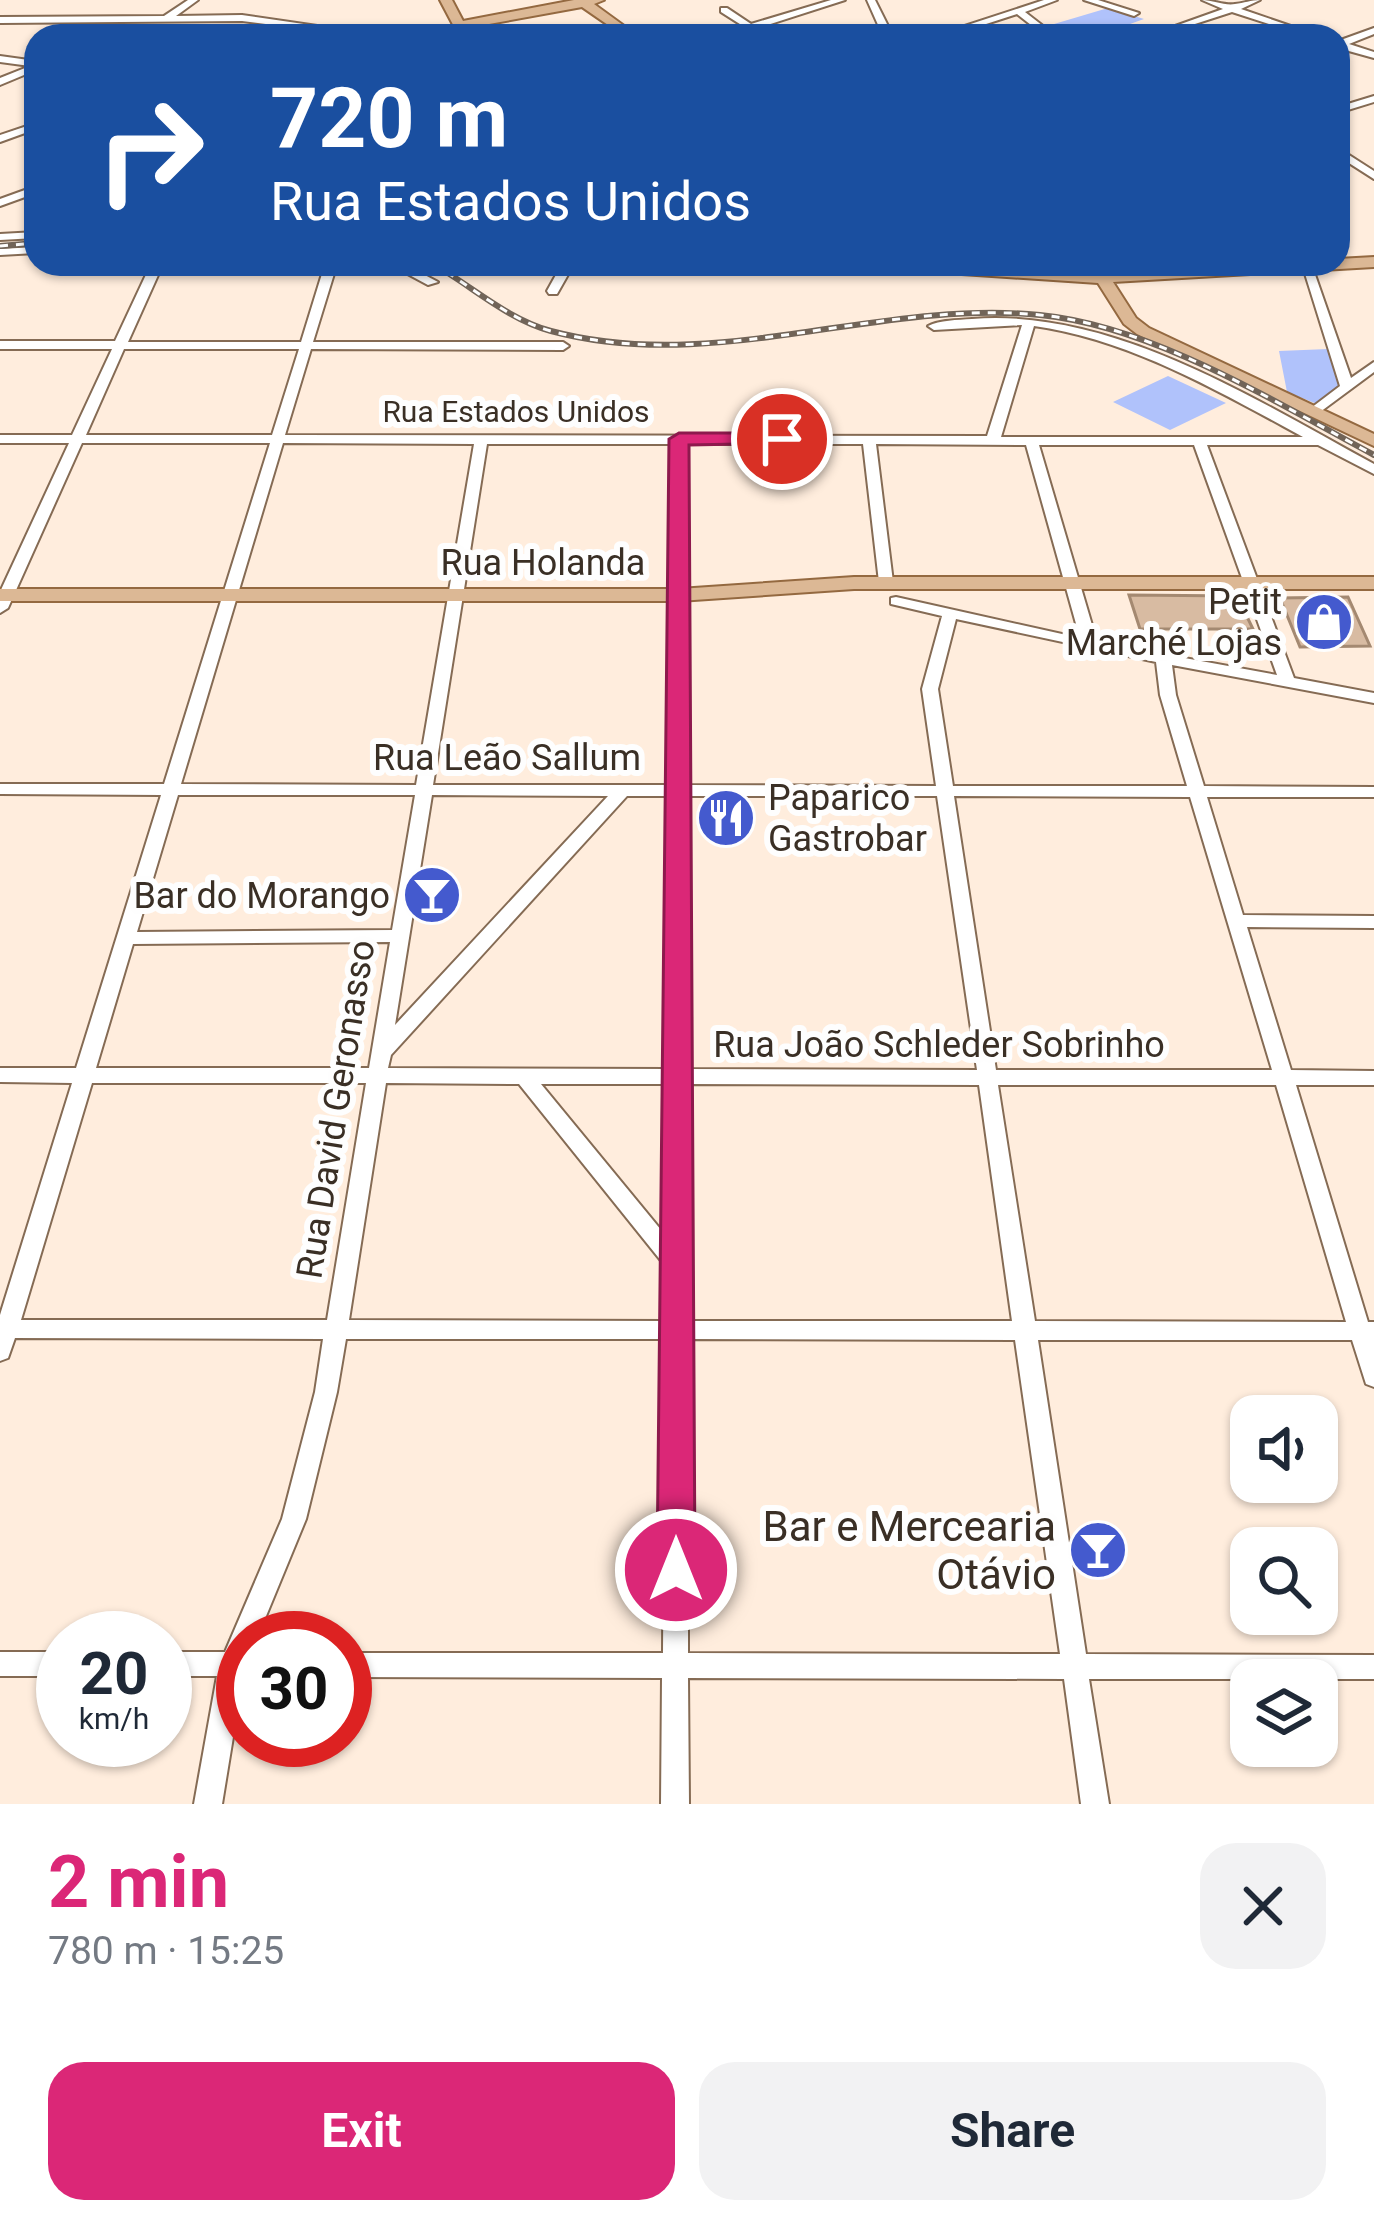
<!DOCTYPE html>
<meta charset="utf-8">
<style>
body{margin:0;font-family:Roboto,sans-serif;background:#f2f2f3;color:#1f2937;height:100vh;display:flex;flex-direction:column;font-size:45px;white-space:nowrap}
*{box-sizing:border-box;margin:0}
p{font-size:39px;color:#747a83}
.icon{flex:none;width:66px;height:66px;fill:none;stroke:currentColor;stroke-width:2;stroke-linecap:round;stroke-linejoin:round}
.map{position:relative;height:1804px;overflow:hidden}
.details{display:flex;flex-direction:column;background:#fff;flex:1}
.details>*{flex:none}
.banner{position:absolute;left:24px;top:24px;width:1326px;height:252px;border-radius:36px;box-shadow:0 3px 9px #0004;background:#1a4fa0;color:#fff;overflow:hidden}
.tools{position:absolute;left:1230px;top:1395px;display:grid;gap:24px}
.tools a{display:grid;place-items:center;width:108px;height:108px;border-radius:24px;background:#fff;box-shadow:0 3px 9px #0004;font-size:60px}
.speed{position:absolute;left:36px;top:1611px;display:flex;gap:24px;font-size:60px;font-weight:700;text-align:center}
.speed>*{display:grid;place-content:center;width:156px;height:156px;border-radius:50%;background:#fff;box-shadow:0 3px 9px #0004;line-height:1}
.speed small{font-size:30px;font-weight:400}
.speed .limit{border:18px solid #d22;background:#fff;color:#111}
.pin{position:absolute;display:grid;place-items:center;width:102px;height:102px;color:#fff;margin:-51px;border:6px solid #fff;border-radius:50%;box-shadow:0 3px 12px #0007}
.me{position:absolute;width:132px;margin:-66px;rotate:0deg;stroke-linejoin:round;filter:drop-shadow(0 0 9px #0008)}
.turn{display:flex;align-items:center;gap:42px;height:252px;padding:0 48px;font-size:54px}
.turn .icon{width:156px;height:156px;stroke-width:2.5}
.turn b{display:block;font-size:84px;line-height:102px}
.round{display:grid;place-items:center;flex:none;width:126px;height:126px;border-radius:36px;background:#f2f2f3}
.overview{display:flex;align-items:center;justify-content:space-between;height:204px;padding:0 48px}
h1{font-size:72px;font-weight:700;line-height:90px;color:#db2777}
.button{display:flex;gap:24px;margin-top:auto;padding:24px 48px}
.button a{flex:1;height:138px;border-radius:36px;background:#db2777;color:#fff;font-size:48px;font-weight:700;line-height:138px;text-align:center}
.button a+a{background:#f2f2f3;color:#1f2937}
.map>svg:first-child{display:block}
.green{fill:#b0c2fb}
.building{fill:#d8bba2;stroke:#a48971;stroke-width:3}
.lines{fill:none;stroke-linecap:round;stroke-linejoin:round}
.minor-casing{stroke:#856b54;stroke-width:4}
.major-casing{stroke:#946940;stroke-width:4}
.minor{fill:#fff;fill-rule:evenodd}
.major{fill:#dcb895;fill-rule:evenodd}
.rail-casing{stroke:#716458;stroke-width:6}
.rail{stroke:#fefefe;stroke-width:3;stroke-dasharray:8;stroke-linecap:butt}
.route{fill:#db2777;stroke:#8e194d;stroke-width:3}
.labels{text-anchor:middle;stroke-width:12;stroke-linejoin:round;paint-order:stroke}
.far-street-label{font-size:30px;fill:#3a2f25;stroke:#fefefe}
.street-label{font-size:36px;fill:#3a2f25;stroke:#fefefe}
.poi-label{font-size:36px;fill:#3a2f25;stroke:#fefefe;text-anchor:end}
.near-poi-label{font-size:42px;fill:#3a2f25;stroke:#fefefe;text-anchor:end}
</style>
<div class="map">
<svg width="1374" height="1804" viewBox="0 0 1374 1804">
<rect width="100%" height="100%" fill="#ffeddd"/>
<path class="green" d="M1108,8l36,11c-30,10 -71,30 -100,8z
M1328,349l13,39 -24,16 -30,-12 -8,-41z
M1168,376l58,27 -56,27 -57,-28z"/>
<path class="building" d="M1129,595l108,1 16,33h-113z
M1348,597l22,49 -70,1 -20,-49z"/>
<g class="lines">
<defs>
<path id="minor" d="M188,0h10l-22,16 66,-1 144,21h-27l-117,-15 -242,2v-6l164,-1z
M831,0h14l-87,28 11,8h-11l-9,-6 -19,6h-15l28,-10 -22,-14v-4h6l24,16z
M867,0h8l18,36h-10z
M1044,0h13l-32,12 31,24h-11l-28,-22 -68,22h-15z
M1084,0h14l41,13 -5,3z
M1202,0c11,0 23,6 33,4 9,-1 16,-4 25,-4l-19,9 79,27h-14l-74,-24 -68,22v-4l59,-21z
M462,22l3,5 -24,9h-13z
M621,25l3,5 -37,6h-23z
M1374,28v6l-25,10 25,8v6l-36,-10v-7z
M0,56l36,5v9l-36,15v-7l30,-12 -30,-4z
M1374,96v6l-36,11v-6z
M36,123v6l-36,13v-7z
M1338,148l36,23v8l-36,-23z
M36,186v7l-36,13v-7z
M36,232v6l-36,2v-6z
M36,247v6l-36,2v-6z
M151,264h12l-35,78h173l24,-78h12l-24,78h250l6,4 -6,4 -252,-1 -26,86 702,1 35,-111 -88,5 -6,-4c12,-6 29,-6 44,-7 141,-11 282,80 402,145v10l-56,-29h-111l87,233 80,15v10l-202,-38 4,30 28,91 170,1v10h-167l36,118 131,1v12l-127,-1 44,143 83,1v14h-78l72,237h6v65l-8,-3 -14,-44h-314l48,314 288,1v24h-285l20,125h-28l-17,-125 -376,-1 1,126h-28l1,-126 -317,-1v-24h318l2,-314h-319l-9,53 -31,127 -49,119h-14v38l-21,128h-28l23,-128h-52v-24h60l57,-133 33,-127 8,-53 -308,-1 -7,20 -8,3v-46l72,-232 -72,-1v-14h76l85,-273 -161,-1v-10h164l106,-341h-188l-74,165 -8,5v-21l69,-149h-69v-8h72l40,-86h-112v-8h115zM1034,326c95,13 186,66 269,111h-302zM124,349h175l-27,86h-186zM283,443l191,1 -58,341 -235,-1zM487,444h185l-2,341h-237zM686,444h177l16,138 7,4 7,-4 -17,-138 150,1 54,193 -184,-41 -5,1v6l51,12 -20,73 14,97 -250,-1zM1039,445h155l83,230 -180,-33zM956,619l200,43 4,33 27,91h-234l-15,-97zM178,795h237l-23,135 -255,2zM432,795l176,1 -213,229zM627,796h42l-2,273 -279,-1 3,-13zM686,796h251l40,274 -290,-1zM954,796l236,1 82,273h-276zM390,942l-21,126h-273l37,-124zM92,1083h274l-39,237h-306zM386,1083l133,1 147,183 -1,54 -316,-1zM541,1084h126l-1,152zM687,1084l292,1 33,236h-324zM998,1085h278l70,237 -311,-1zM688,1339l327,1 45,314 -372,-1z
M389,264h15l34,18 -10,3z
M514,264h12l-9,8 -6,-3z
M562,264h12l-17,30h-8l-2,-3z
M1302,264l10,2 39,112 23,-16v10l-58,43 -5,-1v-6l29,-22z
M0,1652h63v24h-63z"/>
<path id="major" d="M440,0h12l11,21 111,-21h30l-10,4 44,32h-14l-42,-29 -115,21 4,8h-12z
M1374,257v10l-261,15 23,36 13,10 225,106v12l-237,-112 -13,-10 -26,-41 -212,-14 -8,-5c68,0 135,11 203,10 85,-1 171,-10 257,-10v-5z
M854,577h520v12h-520l-175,12h-679v-12h679z"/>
</defs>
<use href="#minor" class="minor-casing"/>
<use href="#major" class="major-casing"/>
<use href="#minor" class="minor"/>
<use href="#major" class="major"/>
<defs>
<path id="rail" d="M0,246l36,-3
M433,264c39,22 74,55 118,67 164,44 325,-32 489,-16 113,11 235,87 334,140"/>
</defs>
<use href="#rail" class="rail-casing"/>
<use href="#rail" class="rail"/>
</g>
<path class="route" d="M782,433l10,6 -3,4 -100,2 6,1125 -6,12 -13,5 -13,-5 -6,-12 12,-1131 10,-6z"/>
<defs>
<symbol id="shop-disc" viewBox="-11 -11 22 22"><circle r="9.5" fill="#445ace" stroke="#fefefe"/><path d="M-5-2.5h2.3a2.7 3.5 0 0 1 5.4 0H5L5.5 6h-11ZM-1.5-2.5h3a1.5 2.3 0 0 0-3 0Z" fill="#fff"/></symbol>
<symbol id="restaurant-disc" viewBox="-11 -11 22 22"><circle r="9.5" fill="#445ace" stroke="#fefefe"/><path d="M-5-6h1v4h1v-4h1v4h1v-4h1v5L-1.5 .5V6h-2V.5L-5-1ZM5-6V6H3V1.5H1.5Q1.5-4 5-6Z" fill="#fff"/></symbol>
<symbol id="bar-disc" viewBox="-11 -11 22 22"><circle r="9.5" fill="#445ace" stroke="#fefefe"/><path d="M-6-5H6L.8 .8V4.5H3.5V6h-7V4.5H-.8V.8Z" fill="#fff"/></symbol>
</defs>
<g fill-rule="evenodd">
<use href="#shop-disc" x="1291" y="589" width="66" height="66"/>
<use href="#restaurant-disc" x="693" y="785" width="66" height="66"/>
<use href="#bar-disc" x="399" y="862" width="66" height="66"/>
<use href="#bar-disc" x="1065" y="1517" width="66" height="66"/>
</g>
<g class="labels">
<g class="far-street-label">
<text x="516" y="422">Rua Estados Unidos</text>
</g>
<g class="street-label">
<text x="543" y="575">Rua Holanda</text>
<text x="507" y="770">Rua Leão Sallum</text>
<text x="939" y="1057">Rua João Schleder Sobrinho</text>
<text transform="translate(335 1109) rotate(-81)" y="13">Rua David Geronasso</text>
</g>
<g class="poi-label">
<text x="1282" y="614">Petit<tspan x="1282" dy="41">Marché Lojas</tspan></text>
<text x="768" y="810" text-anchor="start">Paparico<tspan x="768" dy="41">Gastrobar</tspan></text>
<text x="390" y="908">Bar do Morango</text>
</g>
<g class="near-poi-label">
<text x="1056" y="1541">Bar e Mercearia<tspan x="1056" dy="48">Otávio</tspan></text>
</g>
</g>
</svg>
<div class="tools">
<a><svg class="icon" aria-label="sound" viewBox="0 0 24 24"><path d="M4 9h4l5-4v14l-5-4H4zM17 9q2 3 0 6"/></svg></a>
<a><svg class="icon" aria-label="search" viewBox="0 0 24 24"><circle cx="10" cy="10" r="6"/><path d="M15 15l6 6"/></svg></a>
<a><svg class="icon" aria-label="layers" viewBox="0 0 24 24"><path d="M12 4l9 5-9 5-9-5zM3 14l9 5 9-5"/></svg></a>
</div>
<div class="speed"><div>20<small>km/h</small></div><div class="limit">30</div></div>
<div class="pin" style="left:782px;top:439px;background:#d93025"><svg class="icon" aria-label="arrive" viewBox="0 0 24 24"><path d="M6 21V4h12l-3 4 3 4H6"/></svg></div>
<svg class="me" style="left:676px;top:1570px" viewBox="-20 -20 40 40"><circle r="17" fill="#db2777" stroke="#fff" stroke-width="3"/><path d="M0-11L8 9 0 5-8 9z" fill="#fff"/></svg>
<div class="banner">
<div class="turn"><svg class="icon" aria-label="right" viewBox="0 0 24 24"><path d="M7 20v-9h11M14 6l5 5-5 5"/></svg><div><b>720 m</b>Rua Estados Unidos</div></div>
</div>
</div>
<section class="details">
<div class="overview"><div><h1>2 min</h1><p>780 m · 15:25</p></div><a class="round"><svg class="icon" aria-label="close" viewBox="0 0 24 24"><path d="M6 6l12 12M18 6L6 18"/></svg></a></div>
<div class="button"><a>Exit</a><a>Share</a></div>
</section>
